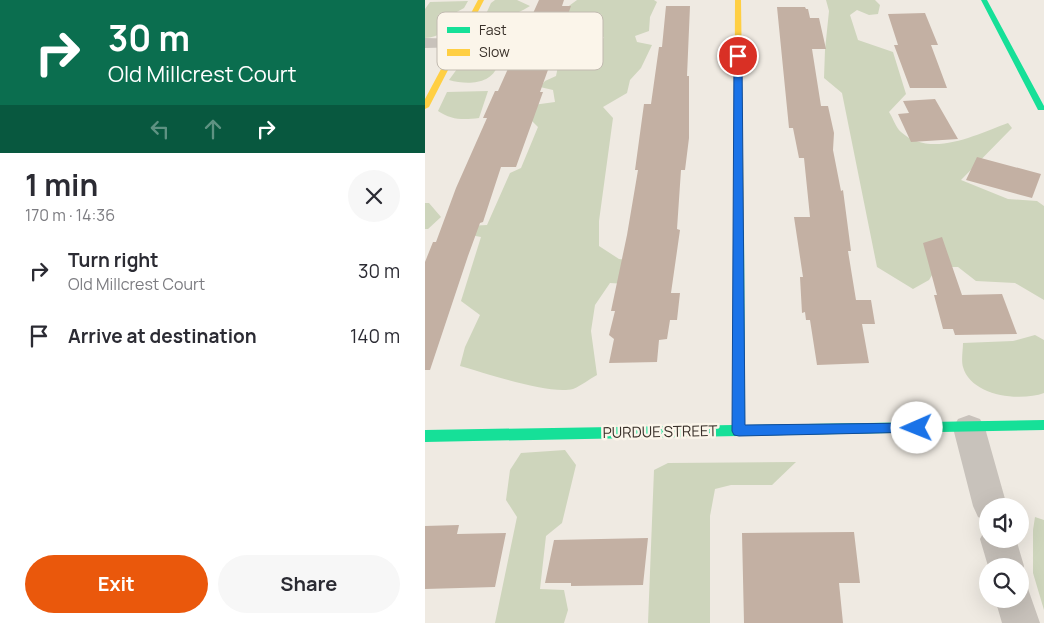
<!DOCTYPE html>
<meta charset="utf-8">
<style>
body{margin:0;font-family:Manrope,sans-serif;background:#f7f7f7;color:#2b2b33;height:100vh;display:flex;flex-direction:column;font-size:19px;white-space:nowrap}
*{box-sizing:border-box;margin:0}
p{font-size:16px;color:#7c7c81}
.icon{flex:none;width:28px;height:28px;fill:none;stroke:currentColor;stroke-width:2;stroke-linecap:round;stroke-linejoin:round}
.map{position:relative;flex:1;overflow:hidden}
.drawer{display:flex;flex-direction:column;background:#fff;width:425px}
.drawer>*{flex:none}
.top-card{background:#0b6e4f;color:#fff;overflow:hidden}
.buttons{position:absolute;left:554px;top:498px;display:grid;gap:10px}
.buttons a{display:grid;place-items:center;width:50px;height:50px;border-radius:50%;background:#fff;box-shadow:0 5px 20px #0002;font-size:25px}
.pin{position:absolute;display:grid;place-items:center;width:42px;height:42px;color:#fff;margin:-21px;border:2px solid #fff;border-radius:50%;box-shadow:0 1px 5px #0007}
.me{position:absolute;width:55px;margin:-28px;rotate:269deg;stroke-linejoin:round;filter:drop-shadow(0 0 4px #0008)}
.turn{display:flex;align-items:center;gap:18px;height:105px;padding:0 25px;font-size:22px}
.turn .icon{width:65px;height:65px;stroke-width:2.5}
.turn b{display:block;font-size:35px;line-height:42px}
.lanes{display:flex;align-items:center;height:48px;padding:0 25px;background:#0003;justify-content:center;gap:25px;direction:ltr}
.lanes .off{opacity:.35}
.round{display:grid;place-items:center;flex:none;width:52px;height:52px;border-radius:26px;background:#f7f7f7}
.head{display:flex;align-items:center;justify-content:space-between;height:85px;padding:0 25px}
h1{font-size:30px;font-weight:700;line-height:38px}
.primary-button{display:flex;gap:10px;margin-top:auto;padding:10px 25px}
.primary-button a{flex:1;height:58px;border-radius:30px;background:#ea580c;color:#fff;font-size:20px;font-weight:700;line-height:58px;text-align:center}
.primary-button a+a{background:#f7f7f7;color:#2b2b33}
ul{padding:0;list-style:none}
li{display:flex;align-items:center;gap:15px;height:65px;padding:0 25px}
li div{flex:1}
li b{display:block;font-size:19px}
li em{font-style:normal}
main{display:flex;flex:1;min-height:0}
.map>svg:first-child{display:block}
.green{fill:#ced5bc}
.building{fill:#c3b0a3}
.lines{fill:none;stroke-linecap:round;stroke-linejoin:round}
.street{fill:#c8c2bb;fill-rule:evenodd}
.fast{fill:#16e098;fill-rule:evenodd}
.slow{fill:#ffcf43;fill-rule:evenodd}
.route{fill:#1a73e8;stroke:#114b97}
.labels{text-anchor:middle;stroke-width:5;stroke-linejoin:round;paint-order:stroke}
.street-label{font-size:15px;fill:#393029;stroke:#fbf5ea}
.key{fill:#fbf5ea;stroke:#c1bab0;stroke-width:1}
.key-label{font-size:14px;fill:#393029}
</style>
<main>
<section class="drawer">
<div class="top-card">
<div class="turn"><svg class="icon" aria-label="right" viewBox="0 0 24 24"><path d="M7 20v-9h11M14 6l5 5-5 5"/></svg><div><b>30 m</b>Old Millcrest Court</div></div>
<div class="lanes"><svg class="icon off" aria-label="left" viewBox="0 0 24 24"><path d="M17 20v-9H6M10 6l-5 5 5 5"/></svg><svg class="icon off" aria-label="ahead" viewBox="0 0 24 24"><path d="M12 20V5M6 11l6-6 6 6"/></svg><svg class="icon" aria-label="right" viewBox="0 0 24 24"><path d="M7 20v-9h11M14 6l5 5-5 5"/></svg></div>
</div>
<div class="head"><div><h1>1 min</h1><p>170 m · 14:36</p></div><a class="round"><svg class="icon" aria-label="close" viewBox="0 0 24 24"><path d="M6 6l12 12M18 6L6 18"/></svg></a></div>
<ul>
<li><svg class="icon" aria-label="right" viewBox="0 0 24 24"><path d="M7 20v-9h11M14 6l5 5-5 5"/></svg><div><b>Turn right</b><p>Old Millcrest Court</p></div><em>30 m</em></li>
<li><svg class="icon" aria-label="arrive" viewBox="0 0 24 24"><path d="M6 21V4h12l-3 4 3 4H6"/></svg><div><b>Arrive at destination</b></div><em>140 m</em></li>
</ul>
<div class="primary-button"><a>Exit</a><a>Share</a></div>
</section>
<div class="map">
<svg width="619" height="623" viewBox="0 0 619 623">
<rect width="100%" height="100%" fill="#efeae2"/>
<path class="green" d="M70,0h22l13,6c-16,10 -26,13 -44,8l5,-11z
M152,0h77l3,2 -7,15 -1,14 -14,5 2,6 15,3 -11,23 -11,12 -3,13 -24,14 10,11 -14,103v25l20,13 26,3 -2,23 -33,-2 -15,22 -4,26 6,44c-8,4 -16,11 -24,14 -24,6 -88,-16 -113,-23l5,-19 15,-32 -19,-14 20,-64 -16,-3 2,-8 20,-1 23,-52 11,-5 17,-41 -10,-10 5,-12 22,-3 -2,-12 -13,-3 5,-6 11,-5 6,-29 42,-9 -13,-18 -29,-9z
M401,0h49l5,5 -2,9 -9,1 -12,-5 -7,5 8,25 35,12 13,42 -17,18c4,6 7,16 12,20 30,27 76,2 107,-9l4,5 -51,52 47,19 29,2 7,5v94l-29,-17 -39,-2 -18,-14h-21l-8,13 -16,9 -36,-22 -35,-174 -18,-15 1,-28 4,-39z
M43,1l-4,7 -9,5 5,4v3c-10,8 -22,18 -35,18v-29l5,-7z
M40,58h15l18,7c-7,20 -31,20 -49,15z
M63,91l-9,27c-16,2 -28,2 -41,-7l9,-19z
M0,203h4l12,14 -13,12h-3z
M610,335l9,5v53c-24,9 -73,3 -81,-26 -2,-7 0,-17 0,-24l50,-2z
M140,450l11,15 -14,58 -16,13 -6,53 24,1 4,20 -4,13h-69l22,-106 -11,-17 4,-30 11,-17z
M371,462l-24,23h-41l-16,4 -5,27v107h-62l6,-153 14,-7z
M610,517l9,3v90l-11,-37v-43z"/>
<path class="building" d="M114,0h25l-2,6h9l-31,86h3l-27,75h-15l-18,55 -3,1 -12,33 -38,114h-5v-108l8,-20h3l20,-54 31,-70h-4l12,-27h3z
M241,6h24l-3,70h2v62l-4,32h-4l-4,59 3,1 -9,63h9l-3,27h-7l-3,19 -8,1 -2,22 -48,1 5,-24 -5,-4 6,-24h-4l16,-76 11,-65h-3l9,-66h7l8,-57h3z
M352,7h28l1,2h2l2,9h9l7,31h-14l9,57h7l6,27 -1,17 8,41 2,-1 8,61h-3l8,49h15l4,24h-13l7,39 -52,2 -7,-45h-4l-1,-8 -3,1 -2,-36h3l-9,-60h16l-6,-59h-5l-6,-30h-4z
M500,13l13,32h-7l16,43h-37l-16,-43h4l-10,-31z
M510,99l23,40 -47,3 -13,-28 11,-1 -6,-12z
M552,157l64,17 -9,24 -66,-18z
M517,237l20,58 40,-1 15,40 -62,1 -2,-6h-10l-9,-34h3l-14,-52z
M34,525l-2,9 49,-1 -11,54 -70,2v-63z
M429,532l6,51h-21l4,40h-99l-2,-90z
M223,538l-5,47 -72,1v-3h-26l9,-43z"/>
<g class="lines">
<path class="street" d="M0,38l40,1 3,4 -3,4 -40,1z
M544,415l11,4 5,9 22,78h-20v15l-9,-4 -5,-11 -20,-78 5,-9z
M562,526v13h29l8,27 -4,10v-10h-32l-8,-27z
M595,583l7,3 13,37h-38l-7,-24h25z"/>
<path class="fast" d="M556,0h6l57,106v4h-6l-1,-2z
M314,227l5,3 1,195 299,-5v10l-619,12v-12l308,-5 1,-195z"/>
<path class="slow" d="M53,0h6l-55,107 -4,2v-10z
M310,0h6l3,230 -5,3 -5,-3z"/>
</g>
<path class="route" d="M313,53l4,3 3,369 172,-2 4,1 2,4 -2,4 -182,4 -5,-1 -2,-4 2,-375z"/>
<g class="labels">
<g class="street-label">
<text transform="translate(235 432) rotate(-1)" y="5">PURDUE STREET</text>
</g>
</g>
<rect x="12" y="12" width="166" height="58" rx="8" class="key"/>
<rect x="22" y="27" width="23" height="6" fill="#16e098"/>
<rect x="22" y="49" width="23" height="7" fill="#ffcf43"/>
<g class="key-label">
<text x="54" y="35">Fast</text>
<text x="54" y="57">Slow</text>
</g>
</svg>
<div class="buttons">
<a><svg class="icon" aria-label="sound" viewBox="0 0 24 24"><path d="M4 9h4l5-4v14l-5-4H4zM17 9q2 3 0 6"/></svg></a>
<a><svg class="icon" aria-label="search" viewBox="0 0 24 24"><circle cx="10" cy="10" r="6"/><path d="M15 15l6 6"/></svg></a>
</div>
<div class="pin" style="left:313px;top:56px;background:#d93025"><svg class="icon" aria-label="arrive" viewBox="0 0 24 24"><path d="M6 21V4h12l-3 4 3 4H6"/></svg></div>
<svg class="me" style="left:492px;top:428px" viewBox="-20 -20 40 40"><circle r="19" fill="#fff"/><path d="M0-13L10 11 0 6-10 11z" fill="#1a73e8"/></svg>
</div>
</main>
